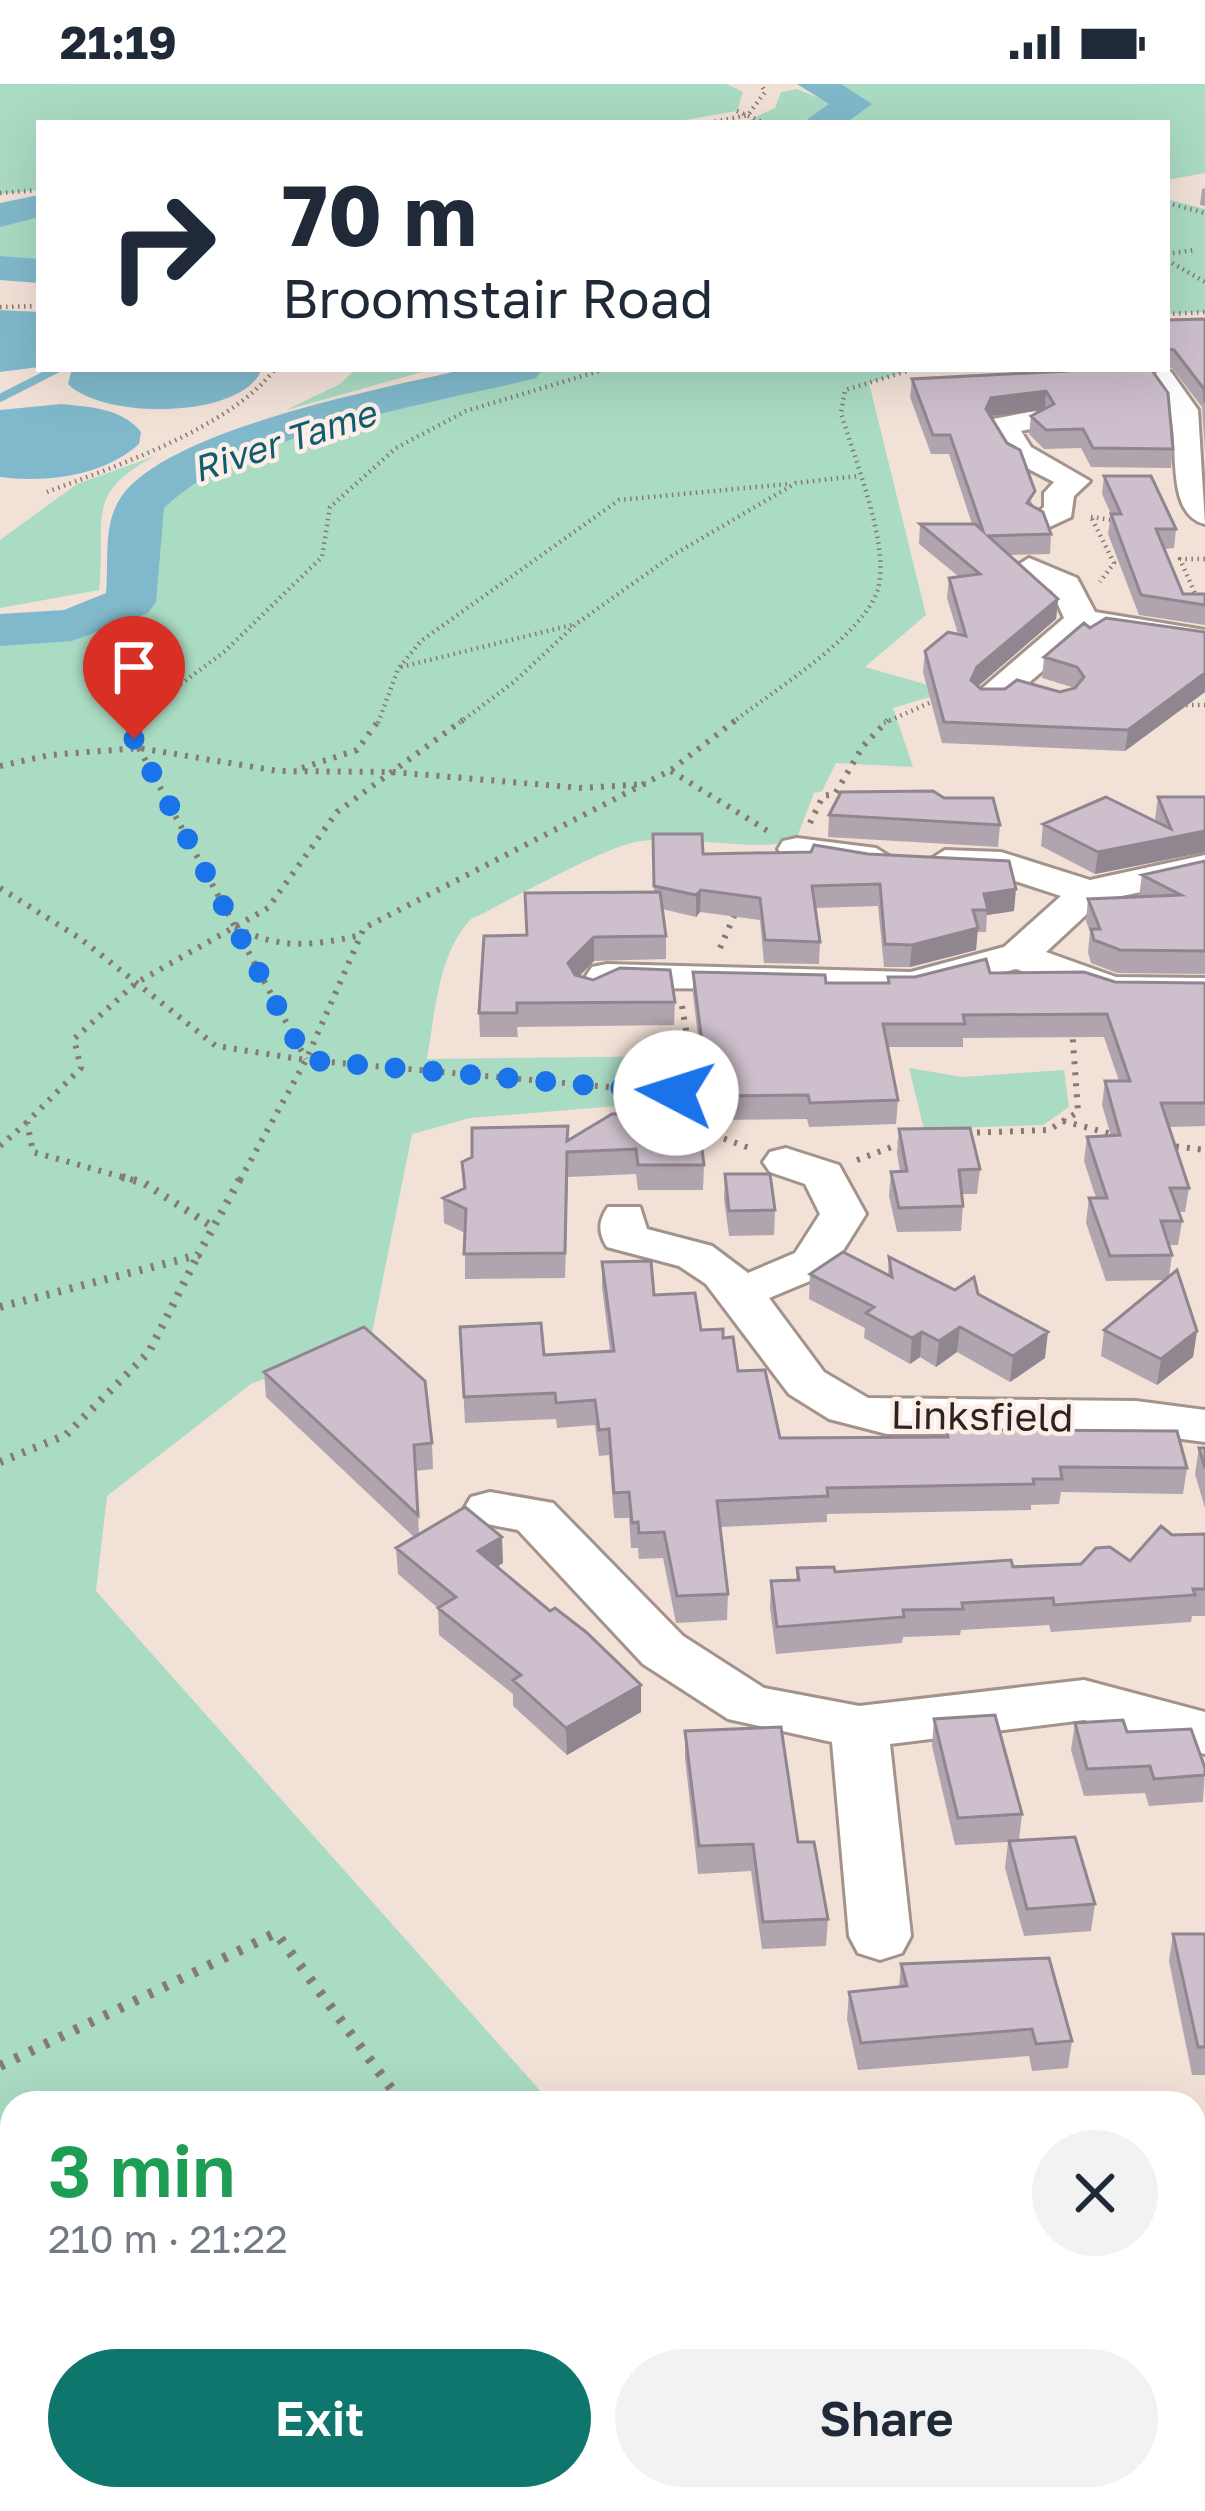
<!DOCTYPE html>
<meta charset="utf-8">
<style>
body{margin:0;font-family:"Golos Text",sans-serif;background:#f2f2f3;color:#1f2937;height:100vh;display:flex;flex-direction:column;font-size:45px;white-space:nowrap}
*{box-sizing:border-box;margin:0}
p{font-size:39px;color:#747a83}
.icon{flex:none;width:66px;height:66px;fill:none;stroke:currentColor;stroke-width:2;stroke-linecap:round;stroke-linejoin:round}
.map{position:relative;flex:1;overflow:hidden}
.sheet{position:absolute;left:0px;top:2007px;width:1206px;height:420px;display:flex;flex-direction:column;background:#fff;border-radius:36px 36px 0 0;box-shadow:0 12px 48px #0002}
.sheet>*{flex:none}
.banner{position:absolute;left:36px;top:36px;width:1134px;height:252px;border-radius:0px;box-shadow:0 12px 48px #0002;background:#fff;color:#1f2937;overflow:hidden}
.pin{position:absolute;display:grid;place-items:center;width:102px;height:102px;color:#fff;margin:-123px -51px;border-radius:50% 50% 50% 0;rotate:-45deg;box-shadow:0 0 12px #0007}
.pin .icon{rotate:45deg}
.me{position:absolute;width:132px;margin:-66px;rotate:275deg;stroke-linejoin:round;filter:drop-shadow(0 0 9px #0008)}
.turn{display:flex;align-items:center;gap:42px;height:252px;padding:0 48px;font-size:54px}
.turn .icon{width:156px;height:156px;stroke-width:2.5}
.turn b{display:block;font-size:84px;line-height:102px}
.round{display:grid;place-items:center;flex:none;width:126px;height:126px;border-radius:63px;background:#f2f2f3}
.summary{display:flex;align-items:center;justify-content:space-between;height:204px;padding:0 48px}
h1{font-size:72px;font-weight:600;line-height:90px;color:#1e9e55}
.button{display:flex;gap:24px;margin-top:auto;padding:24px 48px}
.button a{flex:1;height:138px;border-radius:72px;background:#0f766e;color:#fff;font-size:48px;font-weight:600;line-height:138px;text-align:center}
.button a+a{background:#f2f2f3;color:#1f2937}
.status{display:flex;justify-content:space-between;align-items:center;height:84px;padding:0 60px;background:#fff;direction:ltr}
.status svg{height:33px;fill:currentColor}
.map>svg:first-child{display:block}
.green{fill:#aadbc3}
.water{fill:#80b9cb}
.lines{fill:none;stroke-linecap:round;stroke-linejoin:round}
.stream{stroke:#80b9cb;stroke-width:8}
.river{fill:#80b9cb;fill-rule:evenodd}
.minor-casing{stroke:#a3938a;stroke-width:6}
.path-far3{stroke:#867b74;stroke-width:4.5;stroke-dasharray:1.5 4.5;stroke-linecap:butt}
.path-far2{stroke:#867b74;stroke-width:6;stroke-dasharray:3 8;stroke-linecap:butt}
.path-far1{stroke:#867b74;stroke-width:8;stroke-dasharray:3 9;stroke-linecap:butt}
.path{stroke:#867b74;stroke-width:10;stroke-dasharray:4.5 12;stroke-linecap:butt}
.minor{fill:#fff;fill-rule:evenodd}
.wall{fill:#b0a4af}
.shaded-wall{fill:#90868f}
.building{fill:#cdbfcc;stroke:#90868f;stroke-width:3}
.route{stroke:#1a73e8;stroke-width:21;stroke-dasharray:0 37.8}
.labels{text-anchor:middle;stroke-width:9;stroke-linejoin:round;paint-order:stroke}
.far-water-label{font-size:36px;font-style:italic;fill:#0f5d70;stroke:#fdefe7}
.street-label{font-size:39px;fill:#2b2521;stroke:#fdefe7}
</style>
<div class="status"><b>21:19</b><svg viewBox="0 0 49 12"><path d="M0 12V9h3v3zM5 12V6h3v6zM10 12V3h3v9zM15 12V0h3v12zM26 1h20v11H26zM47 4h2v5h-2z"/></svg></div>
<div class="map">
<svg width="1205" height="2427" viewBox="0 0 1205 2427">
<rect width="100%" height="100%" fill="#f2e1d7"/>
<path class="green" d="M0,0h727l16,8 -6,19 -69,12h-629v67l-39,4z
M834,0h371v89l-38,7v-57h-347l34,-18 -8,-6 6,-8z
M797,5l34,14c-22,25 -57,20 -88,20l32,-15 6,-16z
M1167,115l38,10v103l-38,2z
M39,122v65l-39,-3v-53z
M356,285h77l-147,41 54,-26z
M521,285h393l-45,14 57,232 -61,52 84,24 -56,17 20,59 -77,-4 -14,28 -8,2 -18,47c-36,13 -109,-5 -156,1 -35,5 -131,60 -169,78 -33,34 -36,95 -44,140l253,-3 3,14 -19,7 13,45 -61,-16 -146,12 -58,16 -41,204 -120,46 -144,112 -11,95 455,512h-539v396h890l11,12h-913v-1881l72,-5 58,-23c7,-31 -4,-72 12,-100 35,-62 304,-113 379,-133z
M155,372c-73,39 -48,62 -56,134l-99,18v-68l77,-56z
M909,984l53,9 102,-7 5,37 -26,18 -119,4z"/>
<path class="water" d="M0,226l39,2v55l-39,5z
M72,285h188l1,2c-22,49 -159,48 -193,13z
M61,320c29,3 61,4 80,28l-2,12c-35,32 -93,39 -139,33v-67z"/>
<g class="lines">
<path class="stream" d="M0,314l57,-29"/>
<path class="river" d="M797,0h44l31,20 -26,19h-44l27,-19z
M39,111v22l-39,10v-24z
M0,172l39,3v24l-39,-3z
M466,285h77l-7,9c-104,26 -297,55 -372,130l-8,94 -8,11 -76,28 -72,5v-32l64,-4 42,-17c3,-29 -3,-64 12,-91 40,-72 268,-114 348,-133z"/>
<defs>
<path id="minor" d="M1161,286l10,2 27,38 7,114c-42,-10 -24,-84 -36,-114 -4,-11 -15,-22 -22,-32z
M1035,327l14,9 -4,6 -24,5 10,16 59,34 -16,15 -3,21 -26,12 -16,-9 15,-13v-14l10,-11 -45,-23 -21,-34 5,-6z
M1029,474l48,20 18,34 110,18v20l-116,-19 -86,74h-24l-6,-7 6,-7 85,-73 -12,-27 -39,-23z
M797,754l79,10 19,12 -19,12 -93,-15 -5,-8 5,-8z
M945,766l56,2 89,28 115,-25v24l-103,21 -56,52 70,25 89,1v24l-93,-1 -96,-32 -104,27 -106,-7 -199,-1 -15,-3 -6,-9 6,-9 15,-3 304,8 93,-25 57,-51 -64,-21 -66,-5 -5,-8z
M786,1064l53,17 27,49 -37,59 -60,25 55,74 44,26 268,3 69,9v32l-69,-9 -249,1 -58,-15 -40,-25 -83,-110 -27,-18 -72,-19c-9,-14 -9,-26 1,-40h32l7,22 65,17 36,27 47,-20 25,-39 -15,-30 -35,-12 -7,-10 7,-10z
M490,1408l63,11 130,133 81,52 95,18 225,-26 121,32v42l-121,-34 -194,24 21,192 -9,17 -22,7 -22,-7 -9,-17 -17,-194 -104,-23 -85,-55 -125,-134 -47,-9 -7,-12 7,-12z
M1205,2224v69l-11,4v-69z
M958,2415h89l-5,12h-89z
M1098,2415h82l5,12h-82z"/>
</defs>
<use href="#minor" class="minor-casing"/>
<path class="path-far3" d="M737,27l28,12
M709,39l39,-8 17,-23 -4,-8
M0,109l39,-3
M1167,119l38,10
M1167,170l27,-4
M1167,176l38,22
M0,223l39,-1
M1167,230l38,-2
M47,408c69,-26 183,-64 228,-123
M1091,433l28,4
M1092,435l22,44 -14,19
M1197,514l-17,-39h25
M401,583l175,-43
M1180,621h25
M144,639l13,-21 67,-50 98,-95 8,-50 66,-59 70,-37 140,-42
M378,639l20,-54 23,-28 198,-141 169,-16
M459,639l55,-41 62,-58 97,-69 123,-72 62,-7
M732,639c39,-31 137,-90 147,-138 9,-45 -25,-127 -38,-172l4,-23 69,-21
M884,639l52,-23"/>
<path class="path-far2" d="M146,636l-12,19 172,320
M0,682l50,-11 89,-7 139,23 114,1 190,16 64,-4
M302,684l55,-18 22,-30
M671,687l100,62
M810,739l13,-27 12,-2 28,-48 25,-26
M0,804l81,51 135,107 90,14 371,33
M235,843c45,23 78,19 126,8
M720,864l18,-41
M682,922l11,66 -21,7 12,38
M1063,1037l52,14
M693,1043l59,22
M966,1049l83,-3 29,-18 -6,-84
M1165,1061l40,5
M0,1062l26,-23
M857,1076l48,-18
M133,1096l-100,-28 -6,-30 54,-54 -7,-29 62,-56 132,-75 69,-96 126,-92
M240,1096l66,-120 58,-132 307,-158 65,-50"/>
<path class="path-far1" d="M122,1093l22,6 69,44
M0,1223l198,-52 43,-78
M0,1378l66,-27 83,-83 48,-95"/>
<path class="path" d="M0,1982l276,-133 126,170
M0,2089l12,20
M12,2323v10
M40,2415l4,12
M564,2427l20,-12"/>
<use href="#minor" class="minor"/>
</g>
<path class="wall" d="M1205,104v18l-5,-1 2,-16z
M1205,235v134l-3,-46 -30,-39 -5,-1v-47z
M1059,285h95l-2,1 21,79 -2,19 -80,-1 -10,-19 -37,1 -15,-15 2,-18 12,-6 -53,6 44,91 17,27 -1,20 -41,1 49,44 -2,20 -78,67 3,3 79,3 15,-4 -33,-10 2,-21 46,-29 115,4v60l-80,59 -183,-8 -19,-71 2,-21 33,-17 -11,-36 2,-20 9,-2 -39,-32 1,-20h52l-23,-70h-18l-21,-57 2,-18 147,-8z
M1104,392l72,53 -2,19 -10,1 19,45h22v31l-66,-10 -31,-81 3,-20 -9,-20z
M1158,713h47v55l-110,22 -54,-28 2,-22 114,-2 -2,-3z
M944,714l56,27 -2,22 -170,-10 1,-22z
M653,750l50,20 108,-2 203,59 -27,4 -1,17h-9l-1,18 -66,17h-26l-6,-61 -63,2 5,34 -1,22 -55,-1 -4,-43 -60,-8 -4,5 -34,-8 4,27v23l-72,2 -15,15 96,26 -1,23 -157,2 1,10h-38l-1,-24 47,-78 128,-43z
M1205,777v113l-88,-1 -26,-10 -3,-11 2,-20 -4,-11 2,-22 51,-3 3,-21z
M693,888l133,11h62l27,-6 75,-4 125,9 90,1v143l-36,1 20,61 -4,24h-6l3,9 -4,24h-9l3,10 -3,22 28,54 -4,26 -36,28 -56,-29 3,-26 62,-50 -60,1 -20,-58 3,-25h7l-12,-37 3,-24 24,-1 -9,-31 3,-24h14l-15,-44 -141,1v9h-75l10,53 -2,24 -87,3 -2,-8 -99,1 -15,-125z
M612,1030l92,51 -1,25h-65l-2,-16 -68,3 -3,101 -100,1v-46l-21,-10 -1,-25 20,-9 -1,-27 105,-21z
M899,1045l81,40 -3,25h-15l1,12 -2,25 -64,1 -8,-36 2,-24h9l-3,-19z
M725,1090l50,36 -1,25 -45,1 -5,-37z
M889,1173l66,33 23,4 67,64 -35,24 -53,-30 -21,15 -16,-10 -10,7 -46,-26 1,-10 -56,-29 1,-25 78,1z
M602,1178l52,33 47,35 22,8 15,33 42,67 165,-1 1,-12 55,5 186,38 -4,26 -122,-2 -2,12 -28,1v5l-204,4v8l-107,5 8,67 -1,26 -51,3 -13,-65 -24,1 -1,-11h-7l-2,-30h-15l-5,-63 -10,1 -4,-31 -38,3 -1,-9 -91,4 -5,-96 84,28 66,-4 -8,-64z
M264,1288l168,71 1,26 -17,2 3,64 84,28 -6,4 144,145 -74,43 -54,-49v-12l-74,-59 -1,-27 -40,-34 -2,-26 18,-11 -148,-140z
M1199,1364h6v60l-10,-34z
M1205,1450v82h-13l-1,6 -140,10 -2,-7 -88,5 -1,5 -57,2 -1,6 -126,11 -6,-46 1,-27 25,-1 1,-12 38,4 295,-11 42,-26z
M934,1635l88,95 -3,26 76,64 -4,27 -67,5 -19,-68 3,-26 -53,3 -23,-99z
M1075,1639l52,9 78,36 -2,34 -54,4 -4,-13 -61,3 -13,-46z
M685,1647l113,111 30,77 -2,27 -64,3 -11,-78 -53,3 -13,-116z
M1173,1850h32v141h-13l-23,-114z
M901,1880l171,77 -4,27 -36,3 -3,-15 -171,14 -11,-51 2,-27 50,-5z
M1194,2060l11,45 -4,27h-7z"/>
<path class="shaded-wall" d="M1046,307l-1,19 -55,6 -4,-7 5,-11z
M1058,515l-2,20 -80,69 -5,-8 6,-13z
M1205,589v19l-80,59 3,-21z
M1205,747v21l-110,22 3,-22z
M1016,805l-2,22 -27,4 -3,-21z
M701,806l-1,22 -4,5v-22z
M978,844l-2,22 -66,17 2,-22z
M594,853v24l-25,26 -1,-24z
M960,1243l-3,25 -21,15 3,-26z
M1197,1247l-4,26 -36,28 4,-26z
M922,1248l-2,25 -10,7 2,-26z
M1048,1248l-3,26 -35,24 3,-26z
M502,1453l1,26 -24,14 -1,-26z
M641,1601v27l-74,43 -1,-27z"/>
<path class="building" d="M1205,235v84l-1,-14 -30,-39 -7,-1v-29z
M1066,285h85l17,24 5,56 -80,-1 -10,-19 -37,1 -15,-14 23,-12 -8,-13 -55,7 -5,11 21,34 13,7 15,41 -8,12 16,9 8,22 -63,2 70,63 -81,68 -6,13 10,9h24l12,-9 43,12 15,-4 9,-11 -7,-10 -33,-10 40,-34 6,5 16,-10 99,14v41l-77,57 -184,-8 -19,-71 23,-19 18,4 -17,-58 31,-4 -60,-50h55l8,7 -33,-96h-17l-21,-56 155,-8z
M1104,392h47l25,53h-20l27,65h22v11l-64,-10 -30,-81h10z
M933,707l11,7h49l7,27 -171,-10 12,-23z
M1106,713l65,32 -13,-32h47v34l-107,21 -55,-28z
M653,750h49l1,20 108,-2 3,-7 54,9 141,7 7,28 -32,5 4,16h-15l5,18 -66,17 -27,-1 -5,-60 -68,2 8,56 -55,-2 -5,-42 -59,-8 -5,5 -42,-9z
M1205,777v90l-85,-1 -26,-10 -3,-11h9l-12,-30 93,-4 -39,-20z
M660,808l6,44 -72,1 -26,26 7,12 18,5 27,-12 50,2 5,32 -158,1v10h-38l5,-77 43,-1 -2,-42z
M986,875l4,14 94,-1 31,10 90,1v120h-44l28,85h-19l12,33h-21l11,34 -62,1 -21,-58h18l-20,-61 33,-2 -15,-54h25l-23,-67 -144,1 2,9h-82l15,76 -88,3 -2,-8 -99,1 -16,-124 132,3 1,8h63l-1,-6h27z
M697,1027l7,54h-66l-2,-16 -69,3 -2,101 -101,1 2,-45 -23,-11 22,-10 -3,-26 10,-5v-29l96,-2 -1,15 45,-27z
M970,1044l10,41 -21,1 4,36 -64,2 -8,-36 16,-1 -8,-42z
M725,1090h45l5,36 -46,1z
M843,1168l49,25 -3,-20 66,33 19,-13 4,17 70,38 -35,24 -53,-29 -21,14 -17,-9 -10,6 -46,-25 8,-6 -64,-33z
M651,1177l3,34 41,-2 6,37 22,-1v9l10,-1 5,34 27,-1 15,68 168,-1 -2,-12 54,-1 1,6 176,1 10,37 -127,-1 2,12h-29l1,5 -207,4 1,8 -111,5 11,93 -51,2 -13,-64 -25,1 -1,-11 -6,1 -3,-31 -15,1 -5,-64 -10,1 -4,-30 -39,3 -1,-10 -91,4 -4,-70 81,-4 3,32 70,-4 -12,-89z
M1177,1186l20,61 -36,28 -57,-29z
M364,1243l61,54 7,62 -18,2 4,70 -154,-143z
M1199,1364h6v20z
M465,1423l37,30 -24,14 72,60 5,-3 31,24 55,53 -75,43 -53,-48 8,-5 -83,-67 18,-11 -60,-49z
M1161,1442l11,9 33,-1v55h-12l2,6 -141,10 -1,-7 -91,5 1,6 -60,1 1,7 -127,10 -6,-46 28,-1 -2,-12 37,-1 1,5 176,-12 2,7 68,-3 15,-16 14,-1 20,14z
M995,1631l27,99 -64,4 -24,-99z
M1123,1636l4,12 64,-3 14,39v7l-51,4 -4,-13 -63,3 -12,-46z
M781,1643l17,115h16l14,77 -65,3 -10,-78 -54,2 -14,-115z
M1075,1753l20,67 -68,5 -18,-68z
M1173,1850h32v113h-7z
M1049,1874l23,83 -36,3 -4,-15 -171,14 -12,-51 58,-6 -6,-22z
M1194,2060l11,45v2l-11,1z"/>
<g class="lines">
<path class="route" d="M134,655l172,321 370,33"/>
</g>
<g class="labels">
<g class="far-water-label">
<text transform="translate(284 357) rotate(-18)" y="13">River Tame</text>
</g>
<g class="street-label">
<text transform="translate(982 1332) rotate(1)" y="14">Linksfield</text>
</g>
</g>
</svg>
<div class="pin" style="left:134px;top:655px;background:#d93025"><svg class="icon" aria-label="arrive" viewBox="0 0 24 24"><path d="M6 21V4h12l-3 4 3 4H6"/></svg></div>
<svg class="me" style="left:676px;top:1009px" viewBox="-20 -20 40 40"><circle r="19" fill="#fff"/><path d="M0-13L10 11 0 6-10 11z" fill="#1a73e8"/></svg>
<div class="banner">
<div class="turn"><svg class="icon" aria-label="right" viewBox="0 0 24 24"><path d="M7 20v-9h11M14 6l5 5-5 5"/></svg><div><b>70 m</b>Broomstair Road</div></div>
</div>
<section class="sheet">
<div class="summary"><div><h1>3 min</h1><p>210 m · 21:22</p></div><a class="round"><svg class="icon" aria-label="close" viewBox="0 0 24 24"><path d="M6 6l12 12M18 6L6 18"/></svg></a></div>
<div class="button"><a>Exit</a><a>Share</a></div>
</section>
</div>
